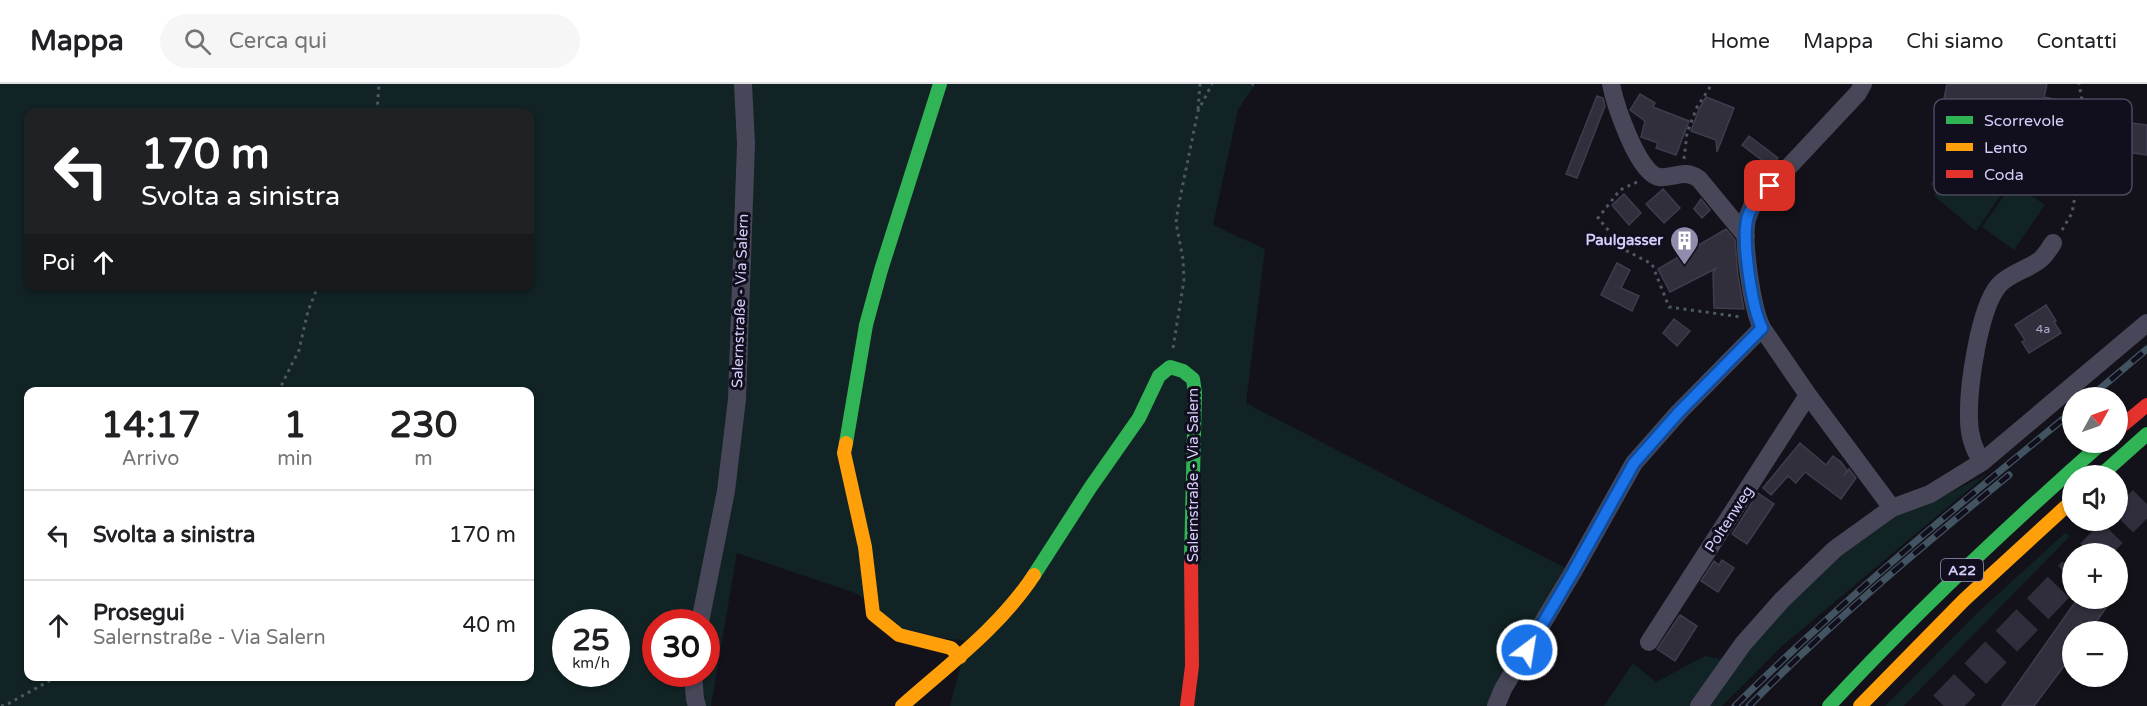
<!DOCTYPE html>
<html lang="it">
<meta charset="utf-8">
<style>
body{margin:0;font-family:"Varela Round",sans-serif;background:#f6f6f6;color:#202124;height:100vh;display:flex;flex-direction:column;font-size:22px;white-space:nowrap}
*{box-sizing:border-box;margin:0}
p{font-size:20px;color:#757577}
.icon{flex:none;width:33px;height:33px;fill:none;stroke:currentColor;stroke-width:2;stroke-linecap:round;stroke-linejoin:round}
.map{position:relative;flex:1;overflow:hidden}
.sheet{position:absolute;left:24px;top:303px;width:510px;height:294px;display:flex;flex-direction:column;background:#fff;border-radius:12px;box-shadow:0 2px 4px #0004}
.sheet>*{flex:none}
.top-card{position:absolute;left:24px;top:24px;width:510px;height:183px;border-radius:12px;box-shadow:0 2px 4px #0004;background:#202124;color:#fff;overflow:hidden}
.needle{width:39px;rotate:50deg}
.controls{position:absolute;left:2062px;top:303px;display:grid;gap:12px}
.controls a{display:grid;place-items:center;width:66px;height:66px;border-radius:50%;background:#fff;box-shadow:0 2px 4px #0004;font-size:30px}
.speed{position:absolute;left:552px;top:525px;display:flex;gap:12px;font-size:30px;font-weight:700;text-align:center}
.speed>*{display:grid;place-content:center;width:78px;height:78px;border-radius:50%;background:#fff;box-shadow:0 2px 4px #0004;line-height:1}
.speed small{font-size:15px;font-weight:400}
.speed .limit{border:9px solid #d22;background:#fff;color:#111}
.pin{position:absolute;display:grid;place-items:center;width:51px;height:51px;color:#fff;margin:-26px;border-radius:12px;box-shadow:0 3px 9px #0006}
.me{position:absolute;width:66px;margin:-33px;rotate:31deg;stroke-linejoin:round;filter:drop-shadow(0 0 4px #0008)}
.turn{display:flex;align-items:center;gap:21px;height:126px;padding:0 18px;font-size:27px}
.turn .icon{width:78px;height:78px;stroke-width:2.5}
.turn b{display:block;font-size:42px;line-height:51px}
.then{display:flex;align-items:center;height:57px;padding:0 18px;background:#0003;gap:12px;font-size:22px}
.eta{display:flex;justify-content:space-evenly;align-items:center;height:102px;text-align:center}
.eta b{font-size:36px;font-weight:700;line-height:42px}
ul{padding:0;list-style:none}
li{display:flex;align-items:center;gap:18px;height:90px;padding:0 18px;border-top:2px solid #e0e0e0}
li div{flex:1}
li b{display:block;font-size:22px}
li em{font-style:normal}
header{display:flex;align-items:center;gap:36px;box-sizing:border-box;height:84px;padding:0 30px;background:#fff;border-bottom:2px solid #e0e0e0}
header strong{font-size:28px}
nav{display:flex;gap:33px;margin-inline-start:auto;font-size:21px}
.search{width:420px;height:54px;background:#f6f6f6;display:flex;align-items:center;gap:15px;box-sizing:border-box;padding:0 21px;border-radius:33px;color:#757577;font-size:22px}
.map>svg:first-child{display:block}
.green{fill:#112324;fill-rule:evenodd}
.building{fill:#312f3c;stroke:#3f3c4d;stroke-width:1.5}
.lines{fill:none;stroke-linecap:round;stroke-linejoin:round}
.primary-tunnel{stroke:#302e3c;stroke-width:30;stroke-dasharray:30 15;stroke-linecap:butt}
.path{stroke:#4c5862;stroke-width:3;stroke-dasharray:3 4.5;stroke-linecap:butt}
.street{stroke:#484759;stroke-width:18}
.fast{stroke:#30b455;stroke-width:14}
.slow{stroke:#ff9f0a;stroke-width:14}
.jam{stroke:#e5322d;stroke-width:14}
.rail-casing{stroke:#425361;stroke-width:7}
.rail{stroke:#110e1d;stroke-width:4.5;stroke-dasharray:14;stroke-linecap:butt}
.route-casing{stroke:#114b97;stroke-width:15}
.route{stroke:#1a73e8;stroke-width:10}
.labels{text-anchor:middle;stroke-width:6;stroke-linejoin:round;paint-order:stroke}
.number-label{font-size:12px;fill:#aca6ca}
.shield{fill:#110e1d;stroke:#9a94b8;stroke-width:1.5}
.shield-label{font-size:14px;font-weight:bold;fill:#d5cefa}
.poi-label{font-size:15px;font-weight:bold;fill:#d5cefa;stroke:#110e1d;text-anchor:end}
.street-label{font-size:15px;fill:#d5cefa;stroke:#110e1d}
.key{fill:#110e1d;stroke:#4c485f;stroke-width:1.5}
.key-label{font-size:16px;fill:#d5cefa}
</style>
<header>
<strong>Mappa</strong>
<div class="search"><svg class="icon" aria-label="search" viewBox="0 0 24 24"><circle cx="10" cy="10" r="6"/><path d="M15 15l6 6"/></svg>Cerca qui</div>
<nav><a>Home</a><a>Mappa</a><a>Chi siamo</a><a>Contatti</a></nav>
</header>
<div class="map">
<svg width="2147" height="622" viewBox="0 0 2147 622">
<rect width="100%" height="100%" fill="#13121a"/>
<path class="green" d="M0,0h1255l-17,26 -25,115 52,24 -19,154 327,169 -77,134h-546l17,-65 -61,-7 -48,-40 -121,-41 -26,153h-711zM28,28h502v174h-502zM28,308h502v284h-502zM566,538h50v52h-50zM656,538h50v52h-50z
M2012,77l16,4 -4,18 -13,-3 -35,51 -42,-35 3,-5 -7,-7 17,-21c18,16 42,43 59,9l4,1z
M2013,99l32,22 -31,45 -32,-23z
M1987,390l-206,173 -59,59h-118l29,-43 23,19 49,-26 14,3 24,-15 149,-136 44,-8z
M2065,449l5,3 -166,170h-19l90,-91z"/>
<path class="building" d="M1947,0h100l-3,13 28,6 -11,54 -28,-6 5,-27 -95,-20z
M1640,10l15,9 -2,4 36,14 -13,34 -20,-7 2,-5 -17,-6 4,-16 -15,-11z
M1597,12l6,2 2,8 -28,72 -11,-4z
M1706,13l28,11 -17,44 -1,-12 -25,-9 8,-22z
M2131,39l16,2v30l-20,-3z
M1749,52l29,22 -7,9 -29,-22z
M1663,105l17,19 -16,15 -18,-19z
M1624,110l17,19 -12,12 -17,-20z
M1701,115l9,11 -8,8 -8,-9z
M1726,145l9,11 3,36 6,33 -30,-1 -1,-36 4,-4 -47,24 -12,-23z
M1617,179l13,7 -9,18 18,8 -7,15 -31,-16z
M2046,221l10,16 -2,1 7,11 -32,20 -7,-11 3,-2 -10,-15z
M1674,235l16,12 -13,15 -14,-13z
M1800,359l26,22 7,-9 8,6 6,8 -3,6 5,-7 7,9 -15,21 -36,-27 -9,11 -8,-7 -17,19 -8,-7z
M1758,409l16,11 -27,40 -15,-10z
M1722,476l12,8 -16,24 -17,-11 13,-20 5,4z
M2078,514h35l-24,34h-16v22l-39,52h-32z
M1680,531l17,11 -22,35 -18,-12z"/>
<g class="lines">
<path class="primary-tunnel" d="M2091,470l56,-57
M1944,622l129,-134"/>
<path class="path" d="M1252,1l1,-1
M1198,25l2,-25
M377,28l2,-28
M1684,75l3,-26 10,-26 15,-23
M1637,98l-17,8 -22,28 27,32 27,14 17,43 72,10
M2062,146l10,-17 15,-86 -8,-43
M1173,264l11,-68 -1,-21 -7,-36 2,-15 20,-97 14,-27
M278,308l21,-42 9,-39 10,-25
M1,622l5,-1 52,-29"/>
<path class="street" d="M1611,0c4,20 27,90 48,93 15,2 25,-9 40,2l47,57
M1863,0l-5,9 -106,113c-1,4 -4,9 -5,13 -5,22 5,89 15,109l46,67 84,113
M1982,378c-8,-12 -13,-28 -13,-43 -1,-32 10,-111 30,-134 13,-14 32,-16 43,-27 4,-4 8,-10 11,-15
M700,538l26,-131 11,-92 9,-255 -3,-60
M1649,558l159,-247
M693,590l2,25 2,7
M1496,622l7,-17 70,-117 61,-109 45,-51 83,-84
M1699,622l44,-62 39,-44 53,-51 57,-41 38,-14 52,-32 165,-139"/>
<path class="fast" d="M846,359l20,-118 15,-55 59,-186
M2100,392l47,-42
M1034,491l56,-87 49,-70 20,-42 11,-9 13,4 10,8 2,14 -4,165
M1829,622c86,-93 179,-180 274,-264"/>
<path class="slow" d="M846,359l-2,10 21,94 8,67 26,21 52,13 9,9
M902,622c46,-41 98,-79 132,-131
M1860,622l104,-106 109,-100"/>
<path class="jam" d="M2118,345l29,-24
M1187,622l5,-40 -1,-108"/>
<defs>
<path id="rail" d="M2089,314l58,-49
M1735,622c107,-106 222,-200 338,-295
M1749,622c81,-83 170,-157 260,-231"/>
</defs>
<use href="#rail" class="rail-casing"/>
<use href="#rail" class="rail"/>
</g>
<g class="lines">
<defs>
<path id="route" d="M1527,566l46,-78 61,-109 45,-51 83,-84c-10,-20 -21,-90 -14,-112 4,-12 14,-20 22,-30"/>
</defs>
<use href="#route" class="route-casing"/>
<use href="#route" class="route"/>
</g>
<defs>
<symbol id="building-pin" viewBox="-11 -11 22 30"><path d="M0 17L-7.5 6A9.5 9.5 0 1 1 7.5 6Z" fill="#918cac" stroke="#110e1d"/><path d="M-4-6H4V6H1V3H-1V6H-4ZM-2.5-4.3h1.7v1.8h-1.7ZM.8-4.3h1.7v1.8H.8ZM-2.5-1h1.7V.8h-1.7ZM.8-1h1.7V.8H.8Z" fill="#fff"/></symbol>
</defs>
<g fill-rule="evenodd">
<use href="#building-pin" x="1668" y="140" width="33" height="45"/>
</g>
<g class="labels">
<g class="number-label">
<text x="2043" y="249">4a</text>
</g>
<rect class="shield" x="1941" y="475" width="42" height="22" rx="4.5"/>
<g class="shield-label">
<text x="1962" y="491">A22</text>
</g>
<g class="poi-label">
<text x="1663" y="161">Paulgasser</text>
</g>
<g class="street-label">
<text transform="translate(740 217) rotate(-88)" y="5">Salernstraße - Via Salern</text>
<text transform="translate(1193 391) rotate(-90)" y="5">Salernstraße - Via Salern</text>
<text transform="translate(1729 435) rotate(-57)" y="5">Poltenweg</text>
</g>
</g>
<rect x="1934" y="15" width="198" height="96" rx="9" class="key"/>
<rect x="1946" y="32" width="27" height="8" fill="#30b455"/>
<rect x="1946" y="59" width="27" height="8" fill="#ff9f0a"/>
<rect x="1946" y="86" width="27" height="8" fill="#e5322d"/>
<g class="key-label">
<text x="1984" y="42">Scorrevole</text>
<text x="1984" y="69">Lento</text>
<text x="1984" y="96">Coda</text>
</g>
</svg>
<div class="controls">
<a><svg class="needle" viewBox="-14 -14 28 28"><path d="M0-13l5 13h-10z" fill="#e53935"/><path d="M0 13l5-13h-10z" fill="#757577"/></svg></a>
<a><svg class="icon" aria-label="sound" viewBox="0 0 24 24"><path d="M4 9h4l5-4v14l-5-4H4zM17 9q2 3 0 6"/></svg></a>
<a>+</a>
<a>−</a>
</div>
<div class="speed"><div>25<small>km/h</small></div><div class="limit">30</div></div>
<div class="pin" style="left:1770px;top:102px;background:#d93025"><svg class="icon" aria-label="arrive" viewBox="0 0 24 24"><path d="M6 21V4h12l-3 4 3 4H6"/></svg></div>
<svg class="me" style="left:1527px;top:566px" viewBox="-20 -20 40 40"><circle r="17" fill="#1a73e8" stroke="#fff" stroke-width="3"/><path d="M0-11L8 9 0 5-8 9z" fill="#fff"/></svg>
<div class="top-card">
<div class="turn"><svg class="icon" aria-label="left" viewBox="0 0 24 24"><path d="M17 20v-9H6M10 6l-5 5 5 5"/></svg><div><b>170 m</b>Svolta a sinistra</div></div>
<div class="then">Poi<svg class="icon" aria-label="ahead" viewBox="0 0 24 24"><path d="M12 20V5M6 11l6-6 6 6"/></svg></div>
</div>
<section class="sheet">
<div class="eta">
<div><b>14:17</b><p>Arrivo</p></div>
<div><b>1</b><p>min</p></div>
<div><b>230</b><p>m</p></div>
</div>
<ul>
<li><svg class="icon" aria-label="left" viewBox="0 0 24 24"><path d="M17 20v-9H6M10 6l-5 5 5 5"/></svg><div><b>Svolta a sinistra</b></div><em>170 m</em></li>
<li><svg class="icon" aria-label="ahead" viewBox="0 0 24 24"><path d="M12 20V5M6 11l6-6 6 6"/></svg><div><b>Prosegui</b><p>Salernstraße - Via Salern</p></div><em>40 m</em></li>
</ul>
</section>
</div>
